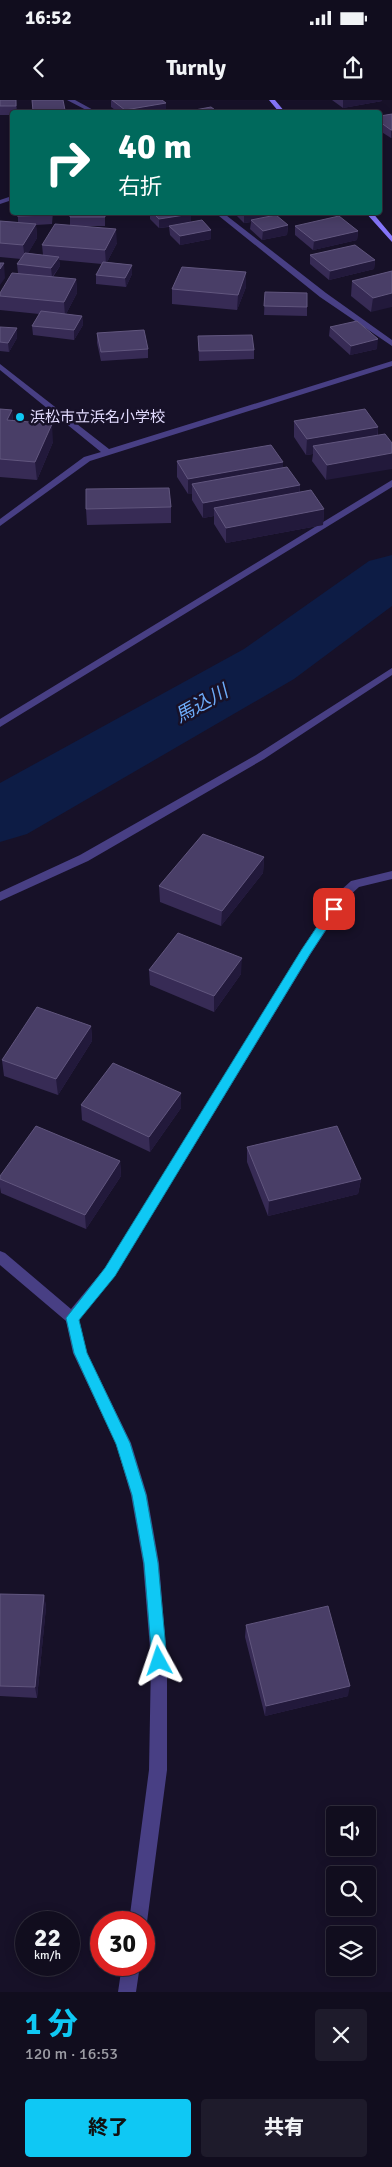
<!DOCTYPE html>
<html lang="ja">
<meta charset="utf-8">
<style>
body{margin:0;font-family:Signika,"Noto Sans JP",sans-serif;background:#1e1b2b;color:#f1f3f6;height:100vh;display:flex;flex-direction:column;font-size:19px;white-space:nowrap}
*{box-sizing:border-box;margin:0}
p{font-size:16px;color:#9c9ca4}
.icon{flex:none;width:28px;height:28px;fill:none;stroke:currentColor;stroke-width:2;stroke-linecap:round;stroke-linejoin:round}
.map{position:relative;height:1892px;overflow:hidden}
.details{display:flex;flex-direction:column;background:#110d1e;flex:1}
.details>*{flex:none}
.top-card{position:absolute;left:10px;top:10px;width:372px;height:105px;border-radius:5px;box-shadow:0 2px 12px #0003,0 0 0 1px #302d3c;background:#00695c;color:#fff;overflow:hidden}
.buttons{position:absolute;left:326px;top:1706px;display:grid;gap:10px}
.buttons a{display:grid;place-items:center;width:50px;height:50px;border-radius:5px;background:#110d1e;box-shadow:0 2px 12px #0003,0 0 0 1px #302d3c;font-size:25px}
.speed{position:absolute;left:15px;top:1811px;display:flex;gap:10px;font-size:25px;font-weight:700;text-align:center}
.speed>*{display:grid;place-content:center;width:65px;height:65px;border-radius:50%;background:#110d1e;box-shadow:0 2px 12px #0003,0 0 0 1px #302d3c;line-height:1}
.speed small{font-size:12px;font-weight:400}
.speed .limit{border:8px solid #d22;background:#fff;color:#111}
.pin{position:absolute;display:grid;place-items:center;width:42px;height:42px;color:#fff;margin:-21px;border-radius:10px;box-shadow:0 2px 8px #0006}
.me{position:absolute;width:55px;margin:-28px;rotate:355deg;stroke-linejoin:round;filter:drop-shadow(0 0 4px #0008)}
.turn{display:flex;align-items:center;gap:18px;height:105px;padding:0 25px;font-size:22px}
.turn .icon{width:65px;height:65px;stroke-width:2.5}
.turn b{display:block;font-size:35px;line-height:42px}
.round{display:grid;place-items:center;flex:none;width:52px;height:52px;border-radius:5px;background:#1e1b2b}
.overview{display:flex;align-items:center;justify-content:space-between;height:85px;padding:0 25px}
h1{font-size:30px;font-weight:800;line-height:38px;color:#0fc8f4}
.primary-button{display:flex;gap:10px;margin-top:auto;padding:10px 25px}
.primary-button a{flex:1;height:58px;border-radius:5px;background:#0fc8f4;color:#111;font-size:20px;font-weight:800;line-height:58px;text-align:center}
.primary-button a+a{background:#1e1b2b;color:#f1f3f6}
.status{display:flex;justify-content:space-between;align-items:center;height:35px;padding:0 25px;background:#110d1e;direction:ltr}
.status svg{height:14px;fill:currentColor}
header{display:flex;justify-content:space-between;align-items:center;height:65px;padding:0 25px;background:#110d1e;font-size:22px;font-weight:800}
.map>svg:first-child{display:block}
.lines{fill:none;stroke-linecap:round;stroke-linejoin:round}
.river{fill:#0d1c45;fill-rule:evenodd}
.street{fill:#483f84;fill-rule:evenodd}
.secondary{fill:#8575f9;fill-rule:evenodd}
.wall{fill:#372b55}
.shaded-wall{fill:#22193b}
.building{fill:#493e67;stroke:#61567e}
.route{fill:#0fc8f4;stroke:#0a829f}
.poi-dot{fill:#0fc8f4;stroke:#171128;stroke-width:2}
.labels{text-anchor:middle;stroke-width:5;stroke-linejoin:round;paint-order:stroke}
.far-poi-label{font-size:15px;fill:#e1dafd;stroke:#171128;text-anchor:start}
.water-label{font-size:19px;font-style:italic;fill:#6dabf8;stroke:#171128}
</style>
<div class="status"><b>16:52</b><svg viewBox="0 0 49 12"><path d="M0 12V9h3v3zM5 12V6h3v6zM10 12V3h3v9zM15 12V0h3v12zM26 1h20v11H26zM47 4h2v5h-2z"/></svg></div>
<header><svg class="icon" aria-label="back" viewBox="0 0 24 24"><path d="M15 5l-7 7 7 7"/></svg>Turnly<svg class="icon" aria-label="share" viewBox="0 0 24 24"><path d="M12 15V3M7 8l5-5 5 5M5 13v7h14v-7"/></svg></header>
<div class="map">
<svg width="392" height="1892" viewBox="0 0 392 1892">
<rect width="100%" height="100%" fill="#171128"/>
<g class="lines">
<path class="river" d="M392,455v51l-98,73 -267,155 -27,8v-59l244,-134 125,-88z"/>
<path class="street" d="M67,0h8l22,12h-7z
M12,96v4l-12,4v-4z
M214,112h8l104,81 66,47v6l-72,-49z
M392,261v5l-302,95 -90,65v-7l84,-62 17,-5 -101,-82v-6l109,85z
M392,380v7l-392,240v-8z
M392,568v7l-128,84 -176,102 -88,40v-9l80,-37 176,-100z
M392,771v8l-33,8 -11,10 -38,58 -195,321 -36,43 8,34 44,90 16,52 12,68 8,98v109l-20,152 -3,7v-7h-15l20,-152 2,-109 -8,-98 -12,-68 -15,-51 -43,-91 -7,-32 -66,-56v-14l5,2 66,56 34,-41 197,-319 38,-58 11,-10z
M122,1865h18l-4,27h-18z"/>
<path class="secondary" d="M269,0h6l10,12h-6z
M365,112h7l20,24v6z"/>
</g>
<path class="wall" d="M0,0h16l1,12h-5v3h-12z
M32,0h31l2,12h-32z
M111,0h51l4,11 -7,1h-41l-7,-5z
M332,0h50v1l-39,7z
M392,14v24h-1l-11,-7v-15z
M18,112h35l-1,12 -16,1 1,13 -9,15 15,2 -1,-10 28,-20v-8l35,-5v14h-24l36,17 -10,19 25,3v9l-6,13 -30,-3v-9l6,-11 -43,-4 1,6 -7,11 23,2 1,14 -11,21 16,2 1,9 -9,15 -41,-5 -1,-9 7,-12 -39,-4v-17l18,-20 -1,-9 4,-5 -21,-2v-36l18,1z
M150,112h40l1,2v8l20,17 -31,6 -10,-10 -1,-8 -10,1 -9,-9z
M233,112h36v4l19,9 -1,10 -25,5 -12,-11 1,-7 -7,1z
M295,126l63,5 -1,9 -44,10 -18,-15z
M310,155l65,5 -1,9 -45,11 -19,-16z
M392,171l-21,41 -20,-16 1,-15z
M246,172v15l-9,23 -65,-6v-15z
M265,192l42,15v9l-43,-1z
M0,227l17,11 -8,14 -9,-1z
M330,227l47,22 -27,6 -21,-19z
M97,233l51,16v9l-47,3 -4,-18z
M198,236l56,14v9l-55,2z
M0,309l12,1 1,11 40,21 -16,38 -37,-3z
M294,321l84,6v8l-52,45 -14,-19 1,-7 -7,1 -12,-18z
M177,361l106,1v6l17,17v7l24,17 -1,16 -97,18 -12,-19v-8l-11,2 -11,-18v-6h-4l-11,-17z
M171,407v16l-84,2 -1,-16z
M264,757l-1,16 -42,53 -61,-24 -1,-16z
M149,870l92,4 -27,38 -64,-27z
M91,926l1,15 -34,54 -54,-19 -2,-16z
M181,993v15l-31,44 -68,-32 -1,-15z
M247,1047l114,32 -3,15 -90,22 -21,-54z
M120,1061l1,15 -35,53 -85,-36 -1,-6v-11z
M0,1494l44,1 2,12 -9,91 -37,-2z
M246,1525l102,71 -83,20 -20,-79z"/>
<path class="shaded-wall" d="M343,0h39v1l-39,7z
M166,3v8l-7,1h-34v-2z
M391,30h1v8h-1z
M251,112h18v6l-18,2v2l-7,1v-9z
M294,112h9l-9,2z
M191,114v9l-32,5v-9z
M36,124l1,14 -12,21 -2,-14z
M288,125l-1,10 -25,5 1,-9z
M116,129l1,14 -11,21 -1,-14z
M211,130v9l-31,6v-9z
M358,131l-1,9 -44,10 1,-9z
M59,157l1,9 -8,11 -1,-9z
M375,160l-1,9 -45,11 1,-9z
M4,163l1,15 -5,7v-16z
M132,165v9l-6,13 -1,-9z
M246,172v15l-9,23 1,-15z
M76,179l1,14 -12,23 -1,-14z
M392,193v14l-21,5 2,-14z
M82,216l1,9 -9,15v-10z
M17,228v10l-8,14 -1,-9z
M378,239l-1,10 -27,6 1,-9z
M12,310l1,17 -6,-7z
M52,324l1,18 -16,38 -2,-18z
M378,327l-1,15 -64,4v8l-7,1 1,-16z
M392,353v16l-66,11 1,-15z
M283,362v15l-91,7v10h-4v-15z
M300,385l-1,16 -85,7v8l-11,2v-15z
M324,409l-1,16 -97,18v-15z
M264,757l-1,16 -42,53 1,-15z
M242,858l-1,16 -27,38v-16z
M91,926l1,15 -34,54 -2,-16z
M181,993v15l-31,44 -1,-15z
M120,1061l1,15 -35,53 -1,-14z
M361,1079l-3,15 -90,22 1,-15z
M44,1495l2,12 -9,91 -2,-11z
M350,1586l-2,10 -83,20 1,-10z"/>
<path class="building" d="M0,0h16v6h-16z
M32,0h31l2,10 -32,1z
M112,0h50l4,3 -41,7z
M211,7l7,5h-34z
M392,14v16h-1l-11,-8v-6z
M18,112h34v3l-35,1z
M70,112h35v5h-35z
M152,112h38l1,2 -32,5z
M276,115l12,10 -25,6 -12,-11z
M339,116l19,15 -44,10 -19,-15z
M202,120l9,10 -31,6 -11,-10z
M0,121l36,3 -13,21 -23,-2z
M55,124l61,5 -11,21 -63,-5z
M355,145l20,15 -45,11 -20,-16z
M25,153l34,4 -8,11 -34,-4z
M103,162l29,3 -7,13 -29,-3z
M0,163h4l-4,6z
M182,167l64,5 -8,23 -66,-6z
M392,171v22l-19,5 -21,-17z
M12,173l64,6 -12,23 -64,-6v-3z
M265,192l42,1v14l-43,-1z
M41,211l41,5 -8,14 -42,-4z
M357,221l21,18 -27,7 -21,-19z
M0,227l17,1 -9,15 -8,-1z
M144,230l4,19 -47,3 -4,-19z
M252,235l2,15 -55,1 -1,-15z
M0,309l12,1 -5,10 45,4 -17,38 -35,-3z
M365,309l13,18 -71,12 -13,-18z
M385,334l7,9v10l-65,12 -14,-19z
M271,345l12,17 -95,17 -11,-18z
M287,367l13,18 -97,18 -11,-19z
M169,388l2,19 -85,2v-20z
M311,390l13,19 -98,19 -12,-20z
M203,734l61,23 -42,54 -63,-25z
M178,833l64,25 -28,38 -65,-26z
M37,907l54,19 -35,53 -54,-19z
M113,963l68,30 -32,44 -68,-32z
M36,1026l84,35 -35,54 -85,-36v-3z
M337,1026l24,53 -92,22 -22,-54z
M0,1494l44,1 -9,92 -35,-1z
M328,1506l22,80 -84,20 -20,-81z"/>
<path class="route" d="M334,805l6,4 -2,2 -28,43 -195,322 -36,44 8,33 43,90 16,52 12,68 9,98 -2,5 -6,2 -5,-2 -2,-5 -8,-98 -12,-68 -16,-51 -42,-91 -8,-35 39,-50 197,-319 29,-43z"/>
<circle class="poi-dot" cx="20" cy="317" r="5"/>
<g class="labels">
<g class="far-poi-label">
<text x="30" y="322">浜松市立浜名小学校</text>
</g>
<g class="water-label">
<text transform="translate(201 603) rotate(-29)" y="7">馬込川</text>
</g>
</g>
</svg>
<div class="buttons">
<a><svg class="icon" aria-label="sound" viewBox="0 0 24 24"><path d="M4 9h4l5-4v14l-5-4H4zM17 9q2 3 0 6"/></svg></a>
<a><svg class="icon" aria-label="search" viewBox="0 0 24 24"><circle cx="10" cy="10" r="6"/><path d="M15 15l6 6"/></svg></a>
<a><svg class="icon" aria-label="layers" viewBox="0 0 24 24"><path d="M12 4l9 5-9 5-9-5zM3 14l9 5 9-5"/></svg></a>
</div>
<div class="speed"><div>22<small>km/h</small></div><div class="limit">30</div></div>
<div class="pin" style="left:334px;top:809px;background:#d93025"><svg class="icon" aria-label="arrive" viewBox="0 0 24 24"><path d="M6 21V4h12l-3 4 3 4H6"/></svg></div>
<svg class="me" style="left:159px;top:1561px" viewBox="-20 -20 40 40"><path d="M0-17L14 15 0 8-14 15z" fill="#0fc8f4" stroke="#fff" stroke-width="4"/></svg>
<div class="top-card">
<div class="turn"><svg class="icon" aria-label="right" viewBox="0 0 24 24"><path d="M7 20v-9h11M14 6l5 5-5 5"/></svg><div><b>40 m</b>右折</div></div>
</div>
</div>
<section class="details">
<div class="overview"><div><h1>1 分</h1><p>120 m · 16:53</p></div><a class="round"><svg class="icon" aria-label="close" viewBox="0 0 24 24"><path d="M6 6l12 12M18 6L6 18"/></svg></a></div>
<div class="primary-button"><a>終了</a><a>共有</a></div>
</section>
